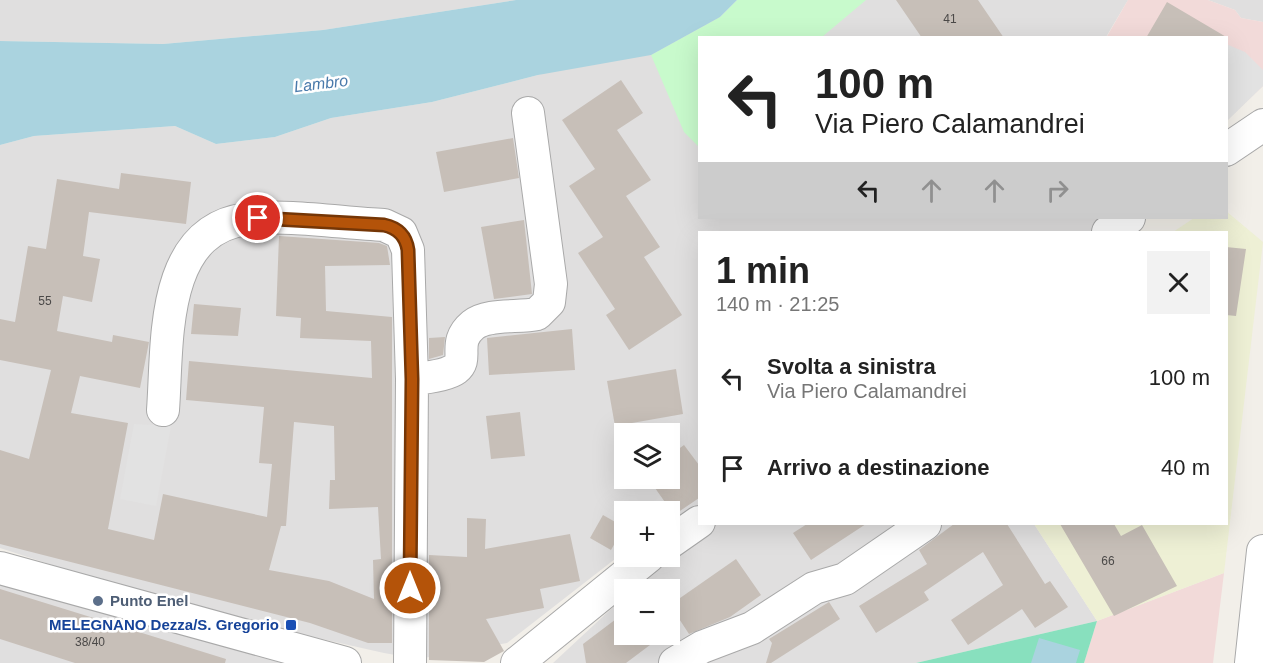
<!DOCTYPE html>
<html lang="it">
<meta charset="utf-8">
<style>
body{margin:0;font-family:Helvetica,sans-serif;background:#f2f2f2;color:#222;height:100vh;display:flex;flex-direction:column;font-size:22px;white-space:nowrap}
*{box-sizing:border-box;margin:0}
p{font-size:20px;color:#767676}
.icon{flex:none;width:33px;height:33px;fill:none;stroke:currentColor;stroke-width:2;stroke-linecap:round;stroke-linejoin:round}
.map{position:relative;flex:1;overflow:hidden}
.side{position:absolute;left:698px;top:231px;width:530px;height:294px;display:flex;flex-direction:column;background:#fff;border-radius:0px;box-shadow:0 6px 24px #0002}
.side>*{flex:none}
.hud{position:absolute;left:698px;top:36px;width:530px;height:183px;border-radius:0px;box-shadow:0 6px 24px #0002;background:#fff;color:#222;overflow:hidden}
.fabs{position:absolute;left:614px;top:423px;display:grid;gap:12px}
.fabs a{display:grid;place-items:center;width:66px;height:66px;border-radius:0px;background:#fff;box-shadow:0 6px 24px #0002;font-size:30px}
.pin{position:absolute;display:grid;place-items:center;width:51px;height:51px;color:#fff;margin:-26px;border:3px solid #fff;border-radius:50%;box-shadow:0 2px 6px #0007}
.me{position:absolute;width:66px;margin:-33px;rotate:0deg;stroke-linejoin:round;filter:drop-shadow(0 0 4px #0008)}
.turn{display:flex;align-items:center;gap:21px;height:126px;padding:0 18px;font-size:27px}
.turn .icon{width:78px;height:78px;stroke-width:2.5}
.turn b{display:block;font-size:42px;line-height:51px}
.lanes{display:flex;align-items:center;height:57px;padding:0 18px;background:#0003;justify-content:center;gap:30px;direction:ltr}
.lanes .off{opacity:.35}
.round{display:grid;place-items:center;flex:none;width:63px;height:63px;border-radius:0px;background:#f2f2f2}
.head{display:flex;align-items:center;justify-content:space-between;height:102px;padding:0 18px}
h1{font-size:36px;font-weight:600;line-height:45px}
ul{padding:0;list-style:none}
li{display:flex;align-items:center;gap:18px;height:90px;padding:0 18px}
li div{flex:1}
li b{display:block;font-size:22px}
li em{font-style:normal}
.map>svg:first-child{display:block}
.residential{fill:#e0dfdf;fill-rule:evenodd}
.commercial{fill:#f2dad9}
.farmland{fill:#eef0d5}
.park{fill:#c8facc}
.pitch{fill:#88e0be}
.parking{fill:#e2e2e2}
.water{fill:#aad3df}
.building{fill:#c7bfb8;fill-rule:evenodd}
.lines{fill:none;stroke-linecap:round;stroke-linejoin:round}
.minor-casing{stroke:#a9a9a9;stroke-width:34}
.minor{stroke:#fff;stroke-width:32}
.route-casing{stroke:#753606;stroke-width:15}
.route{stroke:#b45309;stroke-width:10}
.service-dot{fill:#5c6f8a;stroke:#fff;stroke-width:2}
.transit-dot{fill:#1a4fb4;stroke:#fff;stroke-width:2}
.labels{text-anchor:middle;stroke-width:5;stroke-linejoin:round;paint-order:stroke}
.number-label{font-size:12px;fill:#4b4948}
.service-label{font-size:15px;font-weight:bold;fill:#4e5e75;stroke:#fff;text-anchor:start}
.transit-label{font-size:15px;font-weight:bold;fill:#164399;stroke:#fff;text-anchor:end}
.water-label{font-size:16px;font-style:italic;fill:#4a7aab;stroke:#fff}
</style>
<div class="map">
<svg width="1263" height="663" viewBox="0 0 1263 663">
<rect width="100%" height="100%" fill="#f2efe9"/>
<path class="residential" d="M0,0h516l-193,30 -160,14 -163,-3z
M737,0h391l-22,37 -407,1v180h422l-22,14h-400v273l-30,20v-13h-45v40l-117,91 -89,16 -34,-6 -200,-45 -184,-60v-403l34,-9 141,-10 41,18 59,-7 56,-19 101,-16 106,-27 182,-58zM624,434h45v44h-45z
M1208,0h55v22l-22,-4 -6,-8z
M716,524h318l63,97 -181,42h-363l71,-66v37h45v-44l-37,-1 39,-34z
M0,577l317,86h-317z"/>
<path class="commercial" d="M1128,0h80l27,10 6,8 22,4v64l-37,35v-83h-120z
M1224,573l-11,90h-129l13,-42z"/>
<path class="farmland" d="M1226,211l37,31 -39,331 -127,48 -63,-97h192v-292h-53l21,-14h32z"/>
<path class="park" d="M737,0h129l-44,37 -123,1v109l-15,-15 -33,-77 69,-38z"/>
<path class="pitch" d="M1097,621l-13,42h-168z"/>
<path class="parking" d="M1226,44l19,8 18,18v16l-37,36z
M134,424l37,2 -15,80 -36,-7z"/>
<path class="water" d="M516,0h221l-17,17 -69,38 -113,20 -106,27 -101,16 -56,19 -59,7 -41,-18 -141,10 -34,9v-104l163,3 160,-14z
M1039,638l41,12 -4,13h-45z"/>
<path class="building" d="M896,0h82l26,38h-82z
M1167,2l61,36h-82z
M621,80l22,33 -26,17 34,50 -25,16 34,51 -16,10 38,58 -53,35 -23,-35 9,-6 -37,-56 25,-16 -34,-51 26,-17 -33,-49z
M513,138l6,40 -75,14 -8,-40z
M121,173l70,9 -5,42 -97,-12 -6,44 17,3 -8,43 -29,-6 -6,35 55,11 1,-7 36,7 -9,46 -60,-12 -9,37 57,10 -20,106 46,11 9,-46 104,23 5,-53 -13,-1 5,-56 -78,-7 3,-39 183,17 -1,-37 -71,-3 1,-20 -25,-2 3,-80 100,7 8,3 3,19 -65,1 1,45 66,6v326h-24l-58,-20 -310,-79v-94l29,9 22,-89 -51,-10v-41l15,3 13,-76 18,3 11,-70 62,10zM294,422l40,4 1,54h-5l-1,29 49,-2 3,52 -8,1 1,39 -45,-18 -60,-11 12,-44h5z
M524,220l8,74 -38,5 -13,-72z
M1226,247l20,2 -10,67 -10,-1z
M194,304l47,4 -3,28 -47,-2z
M572,329l3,41 -86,5 -2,-37z
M445,337l-2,18 -14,4v-21z
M676,369l7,45 -68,12 -8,-45z
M520,412l5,44 -34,3 -5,-43z
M684,445l15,20v33l-25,17 -26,-37h21v-22z
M603,515l21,12 -13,23 -21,-12z
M467,518l19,1 -1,30 85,-15 10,47 -40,8 4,19 -58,11 18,32 -20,11 -55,-2v-105l38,2z
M807,524h59l-55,36 -18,-27z
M954,524h53l38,60 5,-3 18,26 -33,21 -13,-19 -54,36 -17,-25 52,-35 -20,-33 -59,40 5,8 -53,33 -17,-27 68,-42 -8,-14z
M1060,524h54l7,12 21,-11 35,61 -63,30z
M736,559l25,36 -31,22 -41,17 -19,-29z
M0,589l226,70 -1,4h-150l-75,-24z
M829,602l11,17 -69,44h-5l6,-20 -3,-4z
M624,613v21h18l8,11 -24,18h-40l-3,-19z"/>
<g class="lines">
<defs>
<path id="minor" d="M1226,150l37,-25
M1108,232l21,-14
M412,379c81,-7 30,-28 61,-54 15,-12 45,-7 64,-11l12,-12 2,-18 -23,-171
M163,410c5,-66 -4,-180 84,-191 40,-5 95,4 137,6l17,8 7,17 4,129 -2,284
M669,543l30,-21
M0,568l345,95
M517,663l132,-107
M675,663l27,-16 50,-19 62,-40 31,-9 80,-55
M1251,663l12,-112"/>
</defs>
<use href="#minor" class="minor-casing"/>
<use href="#minor" class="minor"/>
</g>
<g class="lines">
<defs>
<path id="route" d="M258,218l126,7c14,3 22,11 24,25l4,129 -2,209"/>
</defs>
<use href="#route" class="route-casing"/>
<use href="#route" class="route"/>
</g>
<circle class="service-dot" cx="98" cy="601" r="6"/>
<rect class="transit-dot" x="285" y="619" width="12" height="12" rx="3"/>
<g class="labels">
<g class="number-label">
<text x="950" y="23">41</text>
<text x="45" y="305">55</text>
<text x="1108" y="565">66</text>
<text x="90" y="646">38/40</text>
</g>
<g class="service-label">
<text x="110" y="606">Punto Enel</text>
</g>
<g class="transit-label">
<text x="279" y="630">MELEGNANO Dezza/S. Gregorio</text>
</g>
<g class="water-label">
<text transform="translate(321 83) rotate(-7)" y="6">Lambro</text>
</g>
</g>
</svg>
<div class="fabs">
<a><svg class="icon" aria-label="layers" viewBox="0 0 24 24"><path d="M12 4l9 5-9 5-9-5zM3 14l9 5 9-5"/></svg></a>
<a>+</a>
<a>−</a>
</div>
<div class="pin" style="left:258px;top:218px;background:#d93025"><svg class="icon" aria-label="arrive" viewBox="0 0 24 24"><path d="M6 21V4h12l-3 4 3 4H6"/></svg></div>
<svg class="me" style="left:410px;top:588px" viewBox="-20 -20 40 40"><circle r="17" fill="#b45309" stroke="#fff" stroke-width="3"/><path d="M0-11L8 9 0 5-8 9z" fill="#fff"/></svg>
<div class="hud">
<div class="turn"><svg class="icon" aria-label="left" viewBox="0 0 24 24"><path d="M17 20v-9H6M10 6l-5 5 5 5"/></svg><div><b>100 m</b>Via Piero Calamandrei</div></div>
<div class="lanes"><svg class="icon" aria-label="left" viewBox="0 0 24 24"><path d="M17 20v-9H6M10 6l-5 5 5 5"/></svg><svg class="icon off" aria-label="ahead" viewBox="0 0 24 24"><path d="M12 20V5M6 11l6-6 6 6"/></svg><svg class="icon off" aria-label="ahead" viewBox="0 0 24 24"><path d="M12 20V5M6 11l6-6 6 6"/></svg><svg class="icon off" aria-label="right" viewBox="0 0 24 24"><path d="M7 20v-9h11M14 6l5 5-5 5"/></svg></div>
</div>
<section class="side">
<div class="head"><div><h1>1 min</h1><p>140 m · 21:25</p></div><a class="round"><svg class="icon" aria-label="close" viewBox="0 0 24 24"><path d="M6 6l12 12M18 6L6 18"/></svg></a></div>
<ul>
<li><svg class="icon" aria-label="left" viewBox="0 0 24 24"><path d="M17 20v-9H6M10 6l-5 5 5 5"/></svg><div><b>Svolta a sinistra</b><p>Via Piero Calamandrei</p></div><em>100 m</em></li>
<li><svg class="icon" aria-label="arrive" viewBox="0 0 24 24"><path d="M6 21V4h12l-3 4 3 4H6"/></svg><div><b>Arrivo a destinazione</b></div><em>40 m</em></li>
</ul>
</section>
</div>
